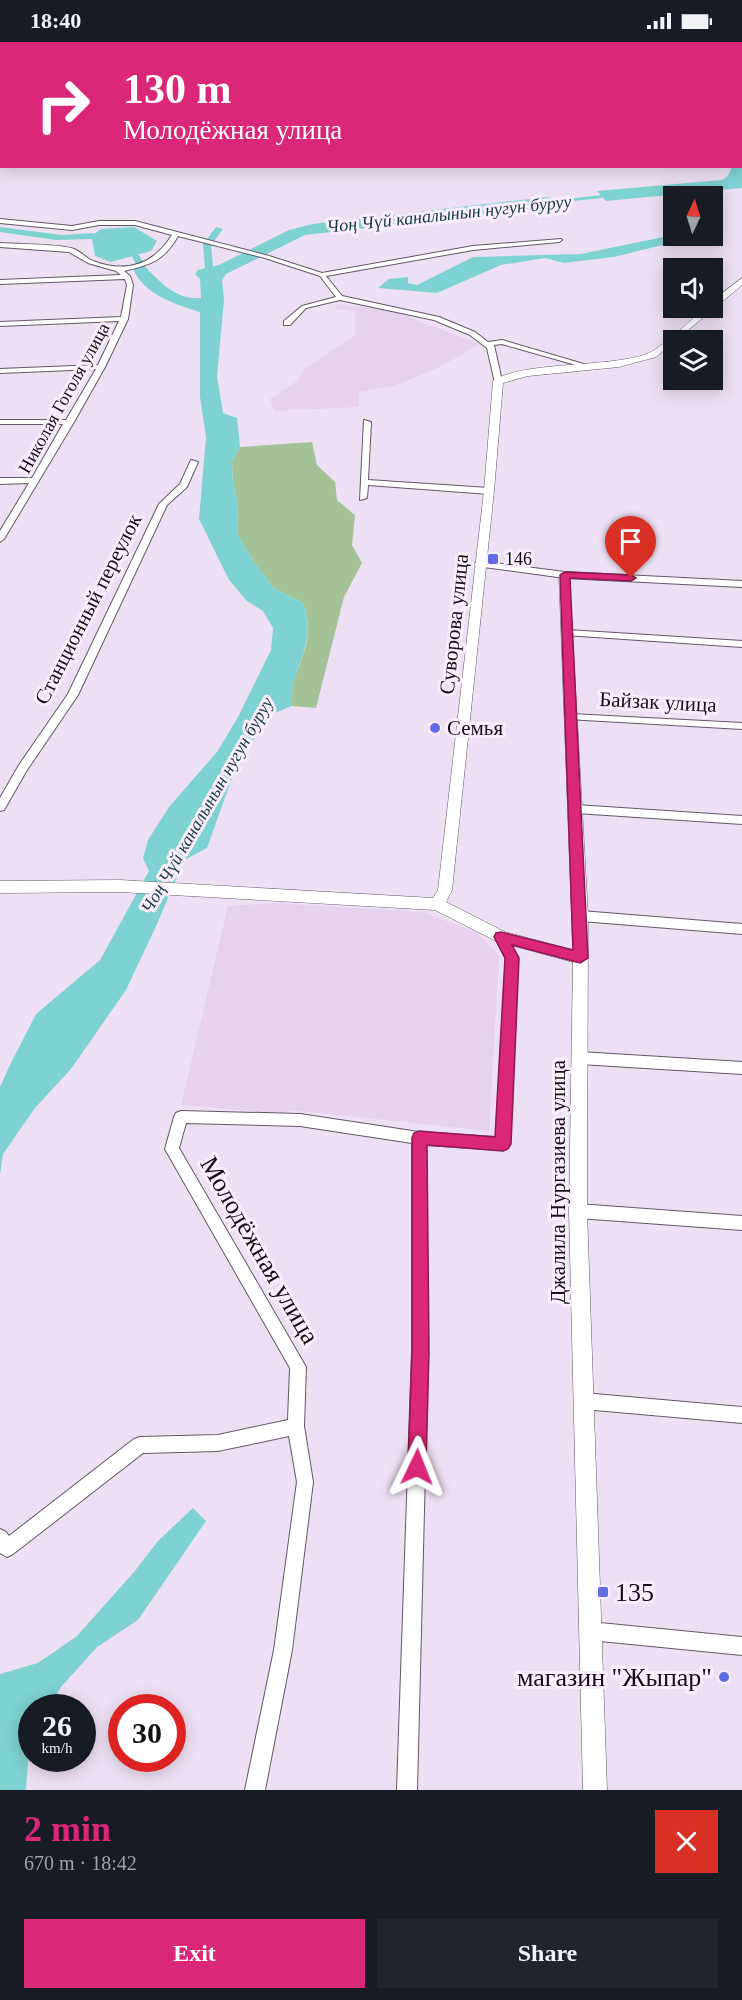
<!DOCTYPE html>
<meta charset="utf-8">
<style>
body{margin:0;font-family:Georgia,serif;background:#20242c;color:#f1f3f6;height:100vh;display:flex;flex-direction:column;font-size:22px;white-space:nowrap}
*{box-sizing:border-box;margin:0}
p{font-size:20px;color:#9ea1a6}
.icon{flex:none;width:33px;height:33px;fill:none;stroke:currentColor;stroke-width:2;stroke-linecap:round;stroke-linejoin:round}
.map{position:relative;height:1748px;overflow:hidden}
.panel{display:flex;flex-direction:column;background:#171b24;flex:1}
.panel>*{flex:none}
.hud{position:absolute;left:0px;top:0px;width:742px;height:126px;box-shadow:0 3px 15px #0003;background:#db2777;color:#fff;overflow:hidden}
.needle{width:39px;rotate:4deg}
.tools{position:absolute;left:663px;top:144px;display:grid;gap:12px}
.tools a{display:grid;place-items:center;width:60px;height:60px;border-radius:0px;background:#171b24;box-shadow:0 3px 15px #0003;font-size:30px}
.speed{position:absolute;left:18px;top:1652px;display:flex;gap:12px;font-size:30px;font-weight:700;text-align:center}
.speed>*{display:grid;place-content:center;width:78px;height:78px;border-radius:50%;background:#171b24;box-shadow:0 3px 15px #0003;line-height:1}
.speed small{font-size:15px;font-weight:400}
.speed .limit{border:9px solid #d22;background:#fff;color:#111}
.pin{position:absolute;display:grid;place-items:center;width:51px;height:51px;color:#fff;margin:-62px -26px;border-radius:50% 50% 50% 0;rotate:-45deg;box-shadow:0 0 6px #0007}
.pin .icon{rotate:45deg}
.me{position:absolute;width:66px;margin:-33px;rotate:2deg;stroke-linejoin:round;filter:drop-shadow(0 0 4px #0008)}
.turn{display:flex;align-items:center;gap:21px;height:126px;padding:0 24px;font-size:27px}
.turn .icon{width:78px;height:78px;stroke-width:2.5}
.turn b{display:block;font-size:42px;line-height:51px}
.round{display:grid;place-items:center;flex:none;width:63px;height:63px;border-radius:0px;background:#20242c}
.head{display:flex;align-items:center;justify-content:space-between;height:102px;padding:0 24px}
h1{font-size:36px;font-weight:700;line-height:45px;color:#db2777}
.primary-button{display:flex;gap:12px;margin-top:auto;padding:12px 24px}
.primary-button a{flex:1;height:69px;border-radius:0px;background:#db2777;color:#fff;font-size:24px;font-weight:700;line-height:69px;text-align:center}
.primary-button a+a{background:#20242c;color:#f1f3f6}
.status{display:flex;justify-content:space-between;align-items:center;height:42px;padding:0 30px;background:#171b24;direction:ltr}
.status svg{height:16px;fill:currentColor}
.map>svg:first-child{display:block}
.built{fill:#e6d2ec}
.green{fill:#a3c298}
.water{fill:#7fd2d2}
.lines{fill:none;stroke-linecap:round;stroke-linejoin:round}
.canal{fill:#7fd2d2;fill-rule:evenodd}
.minor-casing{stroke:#635767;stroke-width:2}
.tertiary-casing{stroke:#635767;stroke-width:1}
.minor{fill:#fff;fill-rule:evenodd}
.tertiary{fill:#fff;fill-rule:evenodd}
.route{fill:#db2777;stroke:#8e194d;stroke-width:1.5}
.poi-dot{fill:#5f6be3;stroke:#faeefe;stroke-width:2}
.labels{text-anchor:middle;stroke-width:6;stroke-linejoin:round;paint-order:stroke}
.far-water-label{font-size:18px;font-style:italic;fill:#133b3c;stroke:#faeefe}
.far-street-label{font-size:18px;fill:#140f16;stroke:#faeefe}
.far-poi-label{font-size:18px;fill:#140f16;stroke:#faeefe;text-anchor:start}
.street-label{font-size:21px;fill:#140f16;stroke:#faeefe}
.poi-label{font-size:21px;fill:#140f16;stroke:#faeefe;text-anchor:start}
.near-street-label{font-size:26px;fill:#140f16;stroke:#faeefe}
.near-poi-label{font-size:26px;fill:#140f16;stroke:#faeefe;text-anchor:start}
</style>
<div class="status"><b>18:40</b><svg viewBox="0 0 49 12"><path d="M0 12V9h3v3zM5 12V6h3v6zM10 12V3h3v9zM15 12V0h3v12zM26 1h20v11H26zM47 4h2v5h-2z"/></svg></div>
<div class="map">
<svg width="742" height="1748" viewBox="0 0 742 1748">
<rect width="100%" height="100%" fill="#eee0f4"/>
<path class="built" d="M337,262l55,7 88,33 -38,22 -48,20 -35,6v15l-85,4 -4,-12 27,-18 5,-10 53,-36v-24l-19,-2z
M273,861l150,9 53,20 23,23 -10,176 -199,-21 -7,4 -102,-9 47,-199z"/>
<path class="green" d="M312,400l5,23 18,17 2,18 18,15 -3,30 10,18 -18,34 -28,111 -24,-2c0,-10 0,-21 3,-29 10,-28 19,-45 8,-74l-28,-14 -20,-25 -17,-29 -1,-36 -4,-16 -1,-22 8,-14z"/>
<path class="water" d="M742,91v55l-136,13 -9,-10 125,-11 6,-4 4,-9 9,-1z
M548,155l9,9 -252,29 -79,39 -4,6 2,20 -7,76 6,37 14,5 3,29 -8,14 1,22 4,16 1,36 17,29 20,25 28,14c11,28 1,47 -8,74 -3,8 -3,19 -3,29l-25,10 -36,65 -24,67 -23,12 -27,64 -31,66 -55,79 -36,39 -32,46 -3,21v-88l9,-20 27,-53 64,-54 49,-89 -6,-13 5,-18 21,-33 48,-55 21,-35 33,-67 2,-22 -10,-17 -16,-10 -18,-21 -30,-61 7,-82 -6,-40v-85c-23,-7 -58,-18 -67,-44l11,-2c17,16 31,34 57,32l-1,-19 -5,-5 3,-4 21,-5 70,-35 24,-6z
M0,185l62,8 34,-2 5,-4 33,-2 23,14 -6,10 -40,11 -16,-6 -3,-17 -36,1 -56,-8z
M673,193l26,1 -85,21 -50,6 -19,-5 -44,7 -64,28 -59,-5 11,-9 19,-2v6l9,2 56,-28 108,-3z
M193,1466l13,13 -68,99 -41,27 -36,40 -12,20h-17l-6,83h-26v-116l38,-11 39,-27 57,-64 24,-31z"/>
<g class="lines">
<path class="canal" d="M619,151l2,3 -87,9 -3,-2z
M216,185l7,2 -9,12h-6l-1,-2z
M207,200l4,2 2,23 12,4v4h-6l-14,-7 -2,-24z
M133,213h6l14,24 -1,2h-6l-14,-24z"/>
<defs>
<path id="minor" d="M0,1l4,1 -4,1z
M0,177l72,7 27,-5h36l134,35 53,17 151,-27 88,-7 1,1 -3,2 -86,8 -147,26 16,20 97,21 36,15 13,10 14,-2 92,27 -4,2 -88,-25 -8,1 8,36 -7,2 -8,-35 -17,-13 -36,-15 -94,-20 -34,8 -16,17h-6v-4l18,-15 34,-9 -16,-21 -55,-18 -87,-22c-14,25 -28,29 -54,35l6,5 3,9 -5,34 -23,48 -31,55 -70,117 -4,3v-11l29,-48 -29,1v-6h32l31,-54h-63v-4h66l30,-51 -96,4v-4l98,-4 21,-44 -119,5v-4l121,-5 6,-32 -2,-6 -125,5v-4l121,-5 -5,-4 -28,-8 -19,-11 -69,-5v-4c16,1 62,1 74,6 7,3 12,9 19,12 34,13 61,3 79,-26l-37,-10h-36l-27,5 -72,-7z
M364,378l7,2 -3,58 121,8 4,3 -4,3 -121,-9 -1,13 -7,2z
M191,418l7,2 -11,25 -20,18 -89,190 -51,75 -23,40 -4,1v-13l19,-33 49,-71 91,-190 21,-20z
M479,519l86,11 177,9v6l-177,-9 -89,-12 -2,-2z
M568,588l174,11v6l-177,-12v-4z
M571,672l171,9v6l-175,-10 -1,-2 1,-2z
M576,763l166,11v8l-166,-11 -6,-4z
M581,869l161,13v10l-161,-13 -4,-2 -2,-3 2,-3z
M501,890l4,2 13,25 -8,185 -2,4 -5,2 -77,-5 2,206 -11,439h-20l15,-439v-208l-112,-17 -114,-3 -7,25 127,219 -2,59 9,56 -21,168 -27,140h-20l29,-140 23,-168 -8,-46 -71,15 -75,2 -130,101 -6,3 -7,-4v-24l6,3 3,4 125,-97 6,-2 78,-2 70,-15 2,-52 -125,-219 9,-32 2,-4 5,-2 119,3 119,18 77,5 10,-178 -11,-22 2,-3z
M580,1010l162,10v12l-162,-10 -5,-2 -2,-4 2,-4z
M578,1162l164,12v14l-164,-12 -5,-2 -2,-5 2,-5z
M583,1351l159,14v16l-159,-14 -6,-2 -2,-6 2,-6z
M590,1580l152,15v18l-152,-15 -6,-3 -3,-6 3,-6z"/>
<path id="tertiary" d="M742,236v7l-86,72 -37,10 -91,9 -25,7 -9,108 -42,399 -6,12 59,30 68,18 -14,-375 2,-2h8l19,343 -1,295 20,579h-24l-14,-579 4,-249 -77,-21 -61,-31 -315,-18 -120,1v-12l120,-1 313,18 5,-8 46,-399 9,-110c28,-20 115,-13 154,-27 15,-6 45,-35 58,-46h7v-7z"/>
</defs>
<use href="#minor" class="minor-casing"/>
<use href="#tertiary" class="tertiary-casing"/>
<use href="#minor" class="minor"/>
<use href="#tertiary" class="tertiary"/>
</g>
<path class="route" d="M565,530l66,3 5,3 -5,3 -61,-3 18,380 -8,5 -68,-18 7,13 -8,186 -3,5 -5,2 -76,-6 2,206 -3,116 -2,6 -7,3 -7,-3 -2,-6 4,-116v-213l2,-5 5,-2 76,6 10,-179 -11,-21 2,-4 5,-1 72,18 -13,-375z"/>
<g class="poi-dot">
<rect x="487" y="511" width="12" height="12" rx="3"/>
<circle cx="435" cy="686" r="6"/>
<rect x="597" y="1544" width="12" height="12" rx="3"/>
<circle cx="724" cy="1635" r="6"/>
</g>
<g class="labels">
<g class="far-water-label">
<text transform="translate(449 172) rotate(-6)" y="6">Чоң Чүй каналынын нугун буруу</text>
<text transform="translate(207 763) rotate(-60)" y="6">Чоң Чүй каналынын нугун буруу</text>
</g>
<g class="far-street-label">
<text transform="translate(64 356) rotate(-61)" y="6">Николая Гоголя улица</text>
</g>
<g class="far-poi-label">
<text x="505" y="523">146</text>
</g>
<g class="street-label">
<text transform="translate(88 567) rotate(-63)" y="7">Станционный переулок</text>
<text transform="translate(454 582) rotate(-84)" y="7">Суворова улица</text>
<text transform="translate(658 660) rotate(3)" y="7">Байзак улица</text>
<text transform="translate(558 1140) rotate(-90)" y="7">Джалила Нургазиева улица</text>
</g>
<g class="poi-label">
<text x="447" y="693">Семья</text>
</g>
<g class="near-street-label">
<text transform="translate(260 1208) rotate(60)" y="9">Молодёжная улица</text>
</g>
<g class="near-poi-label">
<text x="615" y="1559">135</text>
<text x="712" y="1644" text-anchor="end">магазин "Жыпар"</text>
</g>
</g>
</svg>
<div class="tools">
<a><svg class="needle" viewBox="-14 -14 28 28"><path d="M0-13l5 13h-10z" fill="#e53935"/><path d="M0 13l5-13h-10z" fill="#9ea1a6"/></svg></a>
<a><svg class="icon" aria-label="sound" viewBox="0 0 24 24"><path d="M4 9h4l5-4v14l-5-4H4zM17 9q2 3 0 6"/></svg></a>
<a><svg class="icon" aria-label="layers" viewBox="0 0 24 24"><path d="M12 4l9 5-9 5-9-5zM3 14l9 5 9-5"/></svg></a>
</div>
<div class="speed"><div>26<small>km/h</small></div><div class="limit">30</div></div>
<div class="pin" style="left:631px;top:536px;background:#d93025"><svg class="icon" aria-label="arrive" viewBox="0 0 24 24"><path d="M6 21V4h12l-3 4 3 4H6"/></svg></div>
<svg class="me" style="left:417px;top:1425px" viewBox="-20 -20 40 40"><path d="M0-17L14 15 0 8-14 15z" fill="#db2777" stroke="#fff" stroke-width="4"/></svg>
<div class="hud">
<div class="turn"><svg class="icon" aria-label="right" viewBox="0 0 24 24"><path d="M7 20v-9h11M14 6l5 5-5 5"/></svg><div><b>130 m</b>Молодёжная улица</div></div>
</div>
</div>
<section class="panel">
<div class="head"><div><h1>2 min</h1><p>670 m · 18:42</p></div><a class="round" style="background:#d93025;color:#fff"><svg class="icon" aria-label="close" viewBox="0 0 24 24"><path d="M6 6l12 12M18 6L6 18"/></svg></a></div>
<div class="primary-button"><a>Exit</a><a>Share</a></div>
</section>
